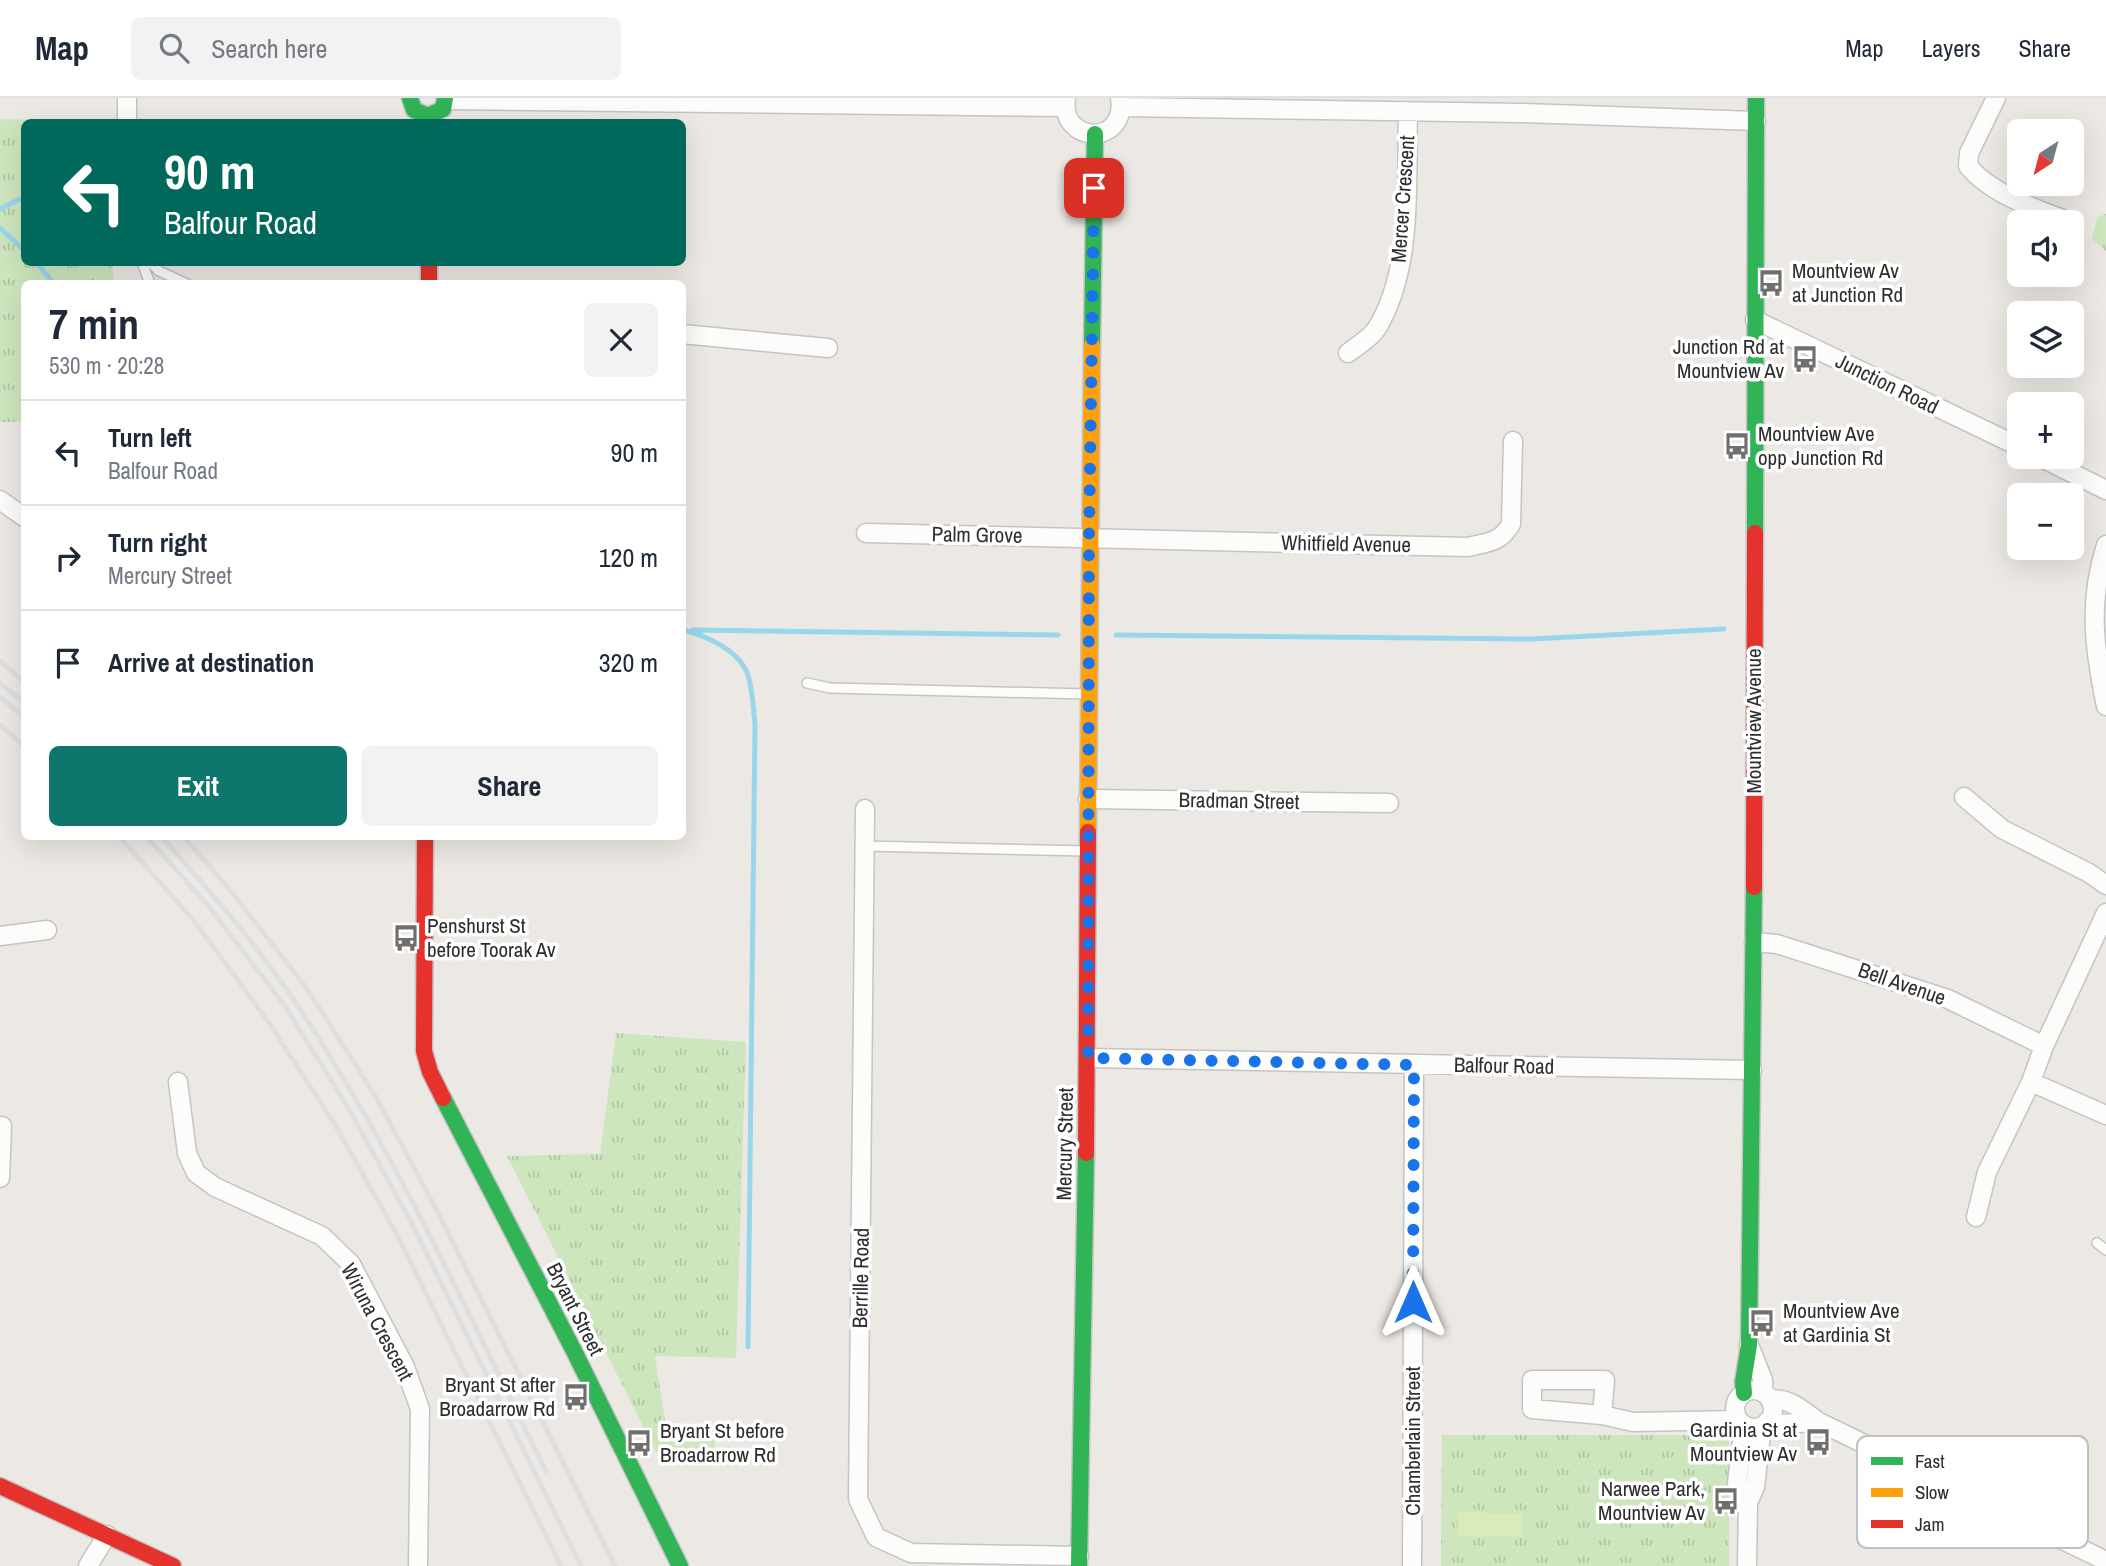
<!DOCTYPE html>
<meta charset="utf-8">
<style>
body{margin:0;font-family:"Archivo Narrow",sans-serif;background:#f2f2f3;color:#1f2937;height:100vh;display:flex;flex-direction:column;font-size:26px;white-space:nowrap}
*{box-sizing:border-box;margin:0}
p{font-size:23px;color:#747a83}
.icon{flex:none;width:38px;height:38px;fill:none;stroke:currentColor;stroke-width:2;stroke-linecap:round;stroke-linejoin:round}
.map{position:relative;flex:1;overflow:hidden}
.drawer{position:absolute;left:21px;top:182px;width:665px;height:560px;display:flex;flex-direction:column;background:#fff;border-radius:10px;box-shadow:0 7px 28px #0002}
.drawer>*{flex:none}
.hud{position:absolute;left:21px;top:21px;width:665px;height:147px;border-radius:10px;box-shadow:0 7px 28px #0002;background:#00695c;color:#fff;overflow:hidden}
.needle{width:46px;rotate:216deg}
.buttons{position:absolute;left:2007px;top:21px;display:grid;gap:14px}
.buttons a{display:grid;place-items:center;width:77px;height:77px;border-radius:10px;background:#fff;box-shadow:0 7px 28px #0002;font-size:35px}
.pin{position:absolute;display:grid;place-items:center;width:60px;height:60px;color:#fff;margin:-30px;border-radius:14px;box-shadow:0 4px 10px #0006}
.me{position:absolute;width:77px;margin:-38px;rotate:0deg;stroke-linejoin:round;filter:drop-shadow(0 0 5px #0008)}
.turn{display:flex;align-items:center;gap:24px;height:147px;padding:0 28px;font-size:32px}
.turn .icon{width:91px;height:91px;stroke-width:2.5}
.turn b{display:block;font-size:49px;line-height:60px}
.round{display:grid;place-items:center;flex:none;width:74px;height:74px;border-radius:10px;background:#f2f2f3}
.headline{display:flex;align-items:center;justify-content:space-between;height:119px;padding:0 28px}
h1{font-size:42px;font-weight:700;line-height:52px}
.action{display:flex;gap:14px;margin-top:auto;padding:14px 28px}
.action a{flex:1;height:80px;border-radius:10px;background:#0f766e;color:#fff;font-size:28px;font-weight:700;line-height:80px;text-align:center}
.action a+a{background:#f2f2f3;color:#1f2937}
ul{padding:0;list-style:none}
li{display:flex;align-items:center;gap:21px;height:105px;padding:0 28px;border-top:2px solid #e0e1e3}
li div{flex:1}
li b{display:block;font-size:26px}
li em{font-style:normal}
header{display:flex;align-items:center;gap:42px;box-sizing:border-box;height:98px;padding:0 35px;background:#fff;border-bottom:2px solid #e0e1e3}
header strong{font-size:33px}
nav{display:flex;gap:38px;margin-inline-start:auto;font-size:24px}
.search{width:490px;height:63px;background:#f2f2f3;display:flex;align-items:center;gap:18px;box-sizing:border-box;padding:0 24px;border-radius:10px;color:#747a83;font-size:26px}
.map>svg:first-child{display:block}
.grass{fill:url(#grass-tufts)}
.pitch{fill:#d9eabb}
.lines{fill:none;stroke-linecap:round;stroke-linejoin:round}
.stream{stroke:#99d6ec;stroke-width:5}
.lane-casing{stroke:#c5c4c5;stroke-width:12}
.street-casing{stroke:#c5c4c5;stroke-width:21}
.fast-casing{stroke:#c5c4c5;stroke-width:19}
.slow-casing{stroke:#c5c4c5;stroke-width:19}
.jam-casing{stroke:#c5c4c5;stroke-width:19}
.lane{stroke:#fcfcfb;stroke-width:9}
.street{stroke:#fcfcfb;stroke-width:18}
.fast{stroke:#30b455;stroke-width:16}
.slow{stroke:#ff9f0a;stroke-width:16}
.jam{stroke:#e5322d;stroke-width:16}
.rail{stroke:#dfdfe1;stroke-width:5}
.route{stroke:#1a73e8;stroke-width:12;stroke-dasharray:0 21.6}
.labels{text-anchor:middle;stroke-width:7;stroke-linejoin:round;paint-order:stroke}
.street-label{font-size:21px;fill:#2e2e2e;stroke:#fff}
.poi-label{font-size:21px;fill:#2e2e2e;stroke:#fff;text-anchor:start}
.key{fill:#fff;stroke:#c0c0c0;stroke-width:2}
.key-label{font-size:19px;fill:#2e2e2e}
</style>
<header>
<strong>Map</strong>
<div class="search"><svg class="icon" aria-label="search" viewBox="0 0 24 24"><circle cx="10" cy="10" r="6"/><path d="M15 15l6 6"/></svg>Search here</div>
<nav><a>Map</a><a>Layers</a><a>Share</a></nav>
</header>
<div class="map">
<svg width="2106" height="1468" viewBox="0 0 2106 1468">
<defs>
<pattern id="grass-tufts" width="24" height="20" patternUnits="userSpaceOnUse" patternTransform="scale(1.75)"><rect width="24" height="20" fill="#cee6be"/><path d="M3 7l-1-3M5 7V3M7 7l1-3M15 17l-1-3M17 17v-4M19 17l1-3" fill="none" stroke="#b1c6a4"/></pattern>
</defs>
<rect width="100%" height="100%" fill="#ece8e4"/>
<path class="grass" d="M0,21l108,3h-84v140l89,1v20l-89,1v138h-24z
M2106,116v37l-14,-12 5,-22z
M616,935l130,9 -10,316 -81,-2 11,71 50,3 -4,30 -56,-8 -149,-296 93,-2z
M1442,1337h287v131h-288z"/>
<path class="pitch" d="M1458,1414l64,2v23l-65,-1z"/>
<g class="lines">
<path class="stream" d="M0,111l24,-12
M0,130l24,22
M36,164l18,22
M683,532c24,6 56,20 65,45 5,16 5,33 7,49l-7,623
M693,532l365,5
M1116,537l416,4 192,-10"/>
<defs>
<path id="lane" d="M142,164l8,22
M150,164l9,9 28,13
M807,585l23,5 257,6
M865,748l222,5
M2097,1145l9,7"/>
<path id="street" d="M1066,0c-7,47 62,48 54,0
M1996,0l-27,55 -1,13c23,28 68,43 100,55
M446,2l619,7
M1121,9l400,6 235,8
M127,24v-24
M1755,222l265,127
M682,236l146,14
M1348,255c9,-7 23,-15 29,-25 37,-61 29,-147 31,-216
M2040,359l66,33
M0,402l24,17
M866,435l602,14c20,-5 32,-4 43,-23l2,-83
M2106,447c-18,57 -12,103 0,161
M1964,699l38,32 87,44 17,12
M1088,701l301,4
M865,711l-7,690 18,38 35,16 168,3
M0,838l47,-6
M1754,844l23,2 171,55 96,47
M1088,960l664,12
M178,984l9,71 9,20 19,14 107,49 29,28 54,103 15,42 -2,157
M2031,984l75,33
M0,1080l2,-52
M1976,1119l11,-45 44,-90 13,-36 62,-133
M1749,1247l14,35v13
M1735 1311a19 19 0 1 1 38 0a19 19 0 1 1-38 0Z
M1770,1302c19,-4 34,12 49,22l287,139
M1602,1317l3,-35h-73v29l70,6 31,7 105,-2
M1767,1324l11,2 41,-2
M1744,1327l-7,58 3,9 8,11
M88,1468l19,-31
M1412,1468l2,-501
M1747,1468l1,-63 7,-16 7,-61"/>
<path id="fast" d="M410,0l4,12 14,6 15,-7 2,-11
M1092,247l3,-211
M1755,435l1,-435
M443,1000l131,253 106,215
M1744,1295l-1,-11 6,-37 5,-458
M1079,1468l7,-413"/>
<path id="slow" d="M1088,734l4,-487"/>
<path id="jam" d="M429,164v22
M425,738l-1,215 6,21 13,26
M1754,789l1,-354
M1086,1055l2,-321
M0,1388l173,80"/>
</defs>
<use href="#lane" class="lane-casing"/>
<use href="#street" class="street-casing"/>
<use href="#fast" class="fast-casing"/>
<use href="#slow" class="slow-casing"/>
<use href="#jam" class="jam-casing"/>
<use href="#lane" class="lane"/>
<use href="#street" class="street"/>
<use href="#fast" class="fast"/>
<use href="#slow" class="slow"/>
<use href="#jam" class="jam"/>
<path class="rail" d="M0,563l24,21
M0,585l24,20
M0,599l24,20
M0,627l24,21
M119,738l76,86 72,98 67,103 61,108 166,335
M146,738l64,72 75,98 65,105 61,111 170,344
M161,738c47,53 95,107 134,166 99,147 172,310 251,469
M183,738l47,54 78,100 68,107 60,112 179,357"/>
</g>
<g class="lines">
<path class="route" d="M1094,90l-5,350 -1,520 326,7 -1,237"/>
</g>
<defs>
<symbol id="bus-bare" viewBox="-9 -9 18 18"><path d="M-5-6H5V4H4V6H2V4H-2V6H-4V4H-5ZM-3.5-4V0h7V-4ZM-3.5 1.2v1.5H-2V1.2ZM2 1.2v1.5H3.5V1.2Z" fill="#706f6e" stroke="#fff" stroke-width="2.5" paint-order="stroke"/></symbol>
</defs>
<g fill-rule="evenodd">
<use href="#bus-bare" x="1752" y="166" width="38" height="38"/>
<use href="#bus-bare" x="1786" y="242" width="38" height="38"/>
<use href="#bus-bare" x="1718" y="329" width="38" height="38"/>
<use href="#bus-bare" x="387" y="821" width="38" height="38"/>
<use href="#bus-bare" x="1743" y="1206" width="38" height="38"/>
<use href="#bus-bare" x="557" y="1280" width="38" height="38"/>
<use href="#bus-bare" x="1799" y="1325" width="38" height="38"/>
<use href="#bus-bare" x="620" y="1326" width="38" height="38"/>
<use href="#bus-bare" x="1707" y="1384" width="38" height="38"/>
</g>
<g class="labels">
<g class="street-label">
<text transform="translate(1403 101) rotate(-86)" y="7">Mercer Crescent</text>
<text transform="translate(1887 286) rotate(26)" y="7">Junction Road</text>
<text transform="translate(977 437) rotate(1)" y="7">Palm Grove</text>
<text transform="translate(1346 446) rotate(1)" y="7">Whitfield Avenue</text>
<text transform="translate(1754 623) rotate(-90)" y="7">Mountview Avenue</text>
<text transform="translate(1239 703) rotate(1)" y="7">Bradman Street</text>
<text transform="translate(1902 886) rotate(19)" y="7">Bell Avenue</text>
<text transform="translate(1504 968) rotate(1)" y="7">Balfour Road</text>
<text transform="translate(1065 1046) rotate(-89)" y="7">Mercury Street</text>
<text transform="translate(861 1180) rotate(-89)" y="7">Berrille Road</text>
<text transform="translate(575 1211) rotate(63)" y="7">Bryant Street</text>
<text transform="translate(377 1224) rotate(62)" y="7">Wiruna Crescent</text>
<text transform="translate(1413 1343) rotate(-90)" y="7">Chamberlain Street</text>
</g>
<g class="poi-label">
<text x="1792" y="180">Mountview Av<tspan x="1792" dy="24">at Junction Rd</tspan></text>
<text x="1784" y="256" text-anchor="end">Junction Rd at<tspan x="1784" dy="24">Mountview Av</tspan></text>
<text x="1758" y="343">Mountview Ave<tspan x="1758" dy="24">opp Junction Rd</tspan></text>
<text x="427" y="835">Penshurst St<tspan x="427" dy="24">before Toorak Av</tspan></text>
<text x="1783" y="1220">Mountview Ave<tspan x="1783" dy="24">at Gardinia St</tspan></text>
<text x="555" y="1294" text-anchor="end">Bryant St after<tspan x="555" dy="24">Broadarrow Rd</tspan></text>
<text x="1797" y="1339" text-anchor="end">Gardinia St at<tspan x="1797" dy="24">Mountview Av</tspan></text>
<text x="660" y="1340">Bryant St before<tspan x="660" dy="24">Broadarrow Rd</tspan></text>
<text x="1705" y="1398" text-anchor="end">Narwee Park,<tspan x="1705" dy="24">Mountview Av</tspan></text>
</g>
</g>
<rect x="1857" y="1338" width="231" height="112" rx="10" class="key"/>
<rect x="1871" y="1359" width="32" height="8" fill="#30b455"/>
<rect x="1871" y="1390" width="32" height="9" fill="#ff9f0a"/>
<rect x="1871" y="1422" width="32" height="8" fill="#e5322d"/>
<g class="key-label">
<text x="1915" y="1370">Fast</text>
<text x="1915" y="1401">Slow</text>
<text x="1915" y="1433">Jam</text>
</g>
</svg>
<div class="buttons">
<a><svg class="needle" viewBox="-14 -14 28 28"><path d="M0-13l5 13h-10z" fill="#e53935"/><path d="M0 13l5-13h-10z" fill="#747a83"/></svg></a>
<a><svg class="icon" aria-label="sound" viewBox="0 0 24 24"><path d="M4 9h4l5-4v14l-5-4H4zM17 9q2 3 0 6"/></svg></a>
<a><svg class="icon" aria-label="layers" viewBox="0 0 24 24"><path d="M12 4l9 5-9 5-9-5zM3 14l9 5 9-5"/></svg></a>
<a>+</a>
<a>−</a>
</div>
<div class="pin" style="left:1094px;top:90px;background:#d93025"><svg class="icon" aria-label="arrive" viewBox="0 0 24 24"><path d="M6 21V4h12l-3 4 3 4H6"/></svg></div>
<svg class="me" style="left:1413px;top:1204px" viewBox="-20 -20 40 40"><path d="M0-17L14 15 0 8-14 15z" fill="#1a73e8" stroke="#fff" stroke-width="4"/></svg>
<div class="hud">
<div class="turn"><svg class="icon" aria-label="left" viewBox="0 0 24 24"><path d="M17 20v-9H6M10 6l-5 5 5 5"/></svg><div><b>90 m</b>Balfour Road</div></div>
</div>
<section class="drawer">
<div class="headline"><div><h1>7 min</h1><p>530 m · 20:28</p></div><a class="round"><svg class="icon" aria-label="close" viewBox="0 0 24 24"><path d="M6 6l12 12M18 6L6 18"/></svg></a></div>
<ul>
<li><svg class="icon" aria-label="left" viewBox="0 0 24 24"><path d="M17 20v-9H6M10 6l-5 5 5 5"/></svg><div><b>Turn left</b><p>Balfour Road</p></div><em>90 m</em></li>
<li><svg class="icon" aria-label="right" viewBox="0 0 24 24"><path d="M7 20v-9h11M14 6l5 5-5 5"/></svg><div><b>Turn right</b><p>Mercury Street</p></div><em>120 m</em></li>
<li><svg class="icon" aria-label="arrive" viewBox="0 0 24 24"><path d="M6 21V4h12l-3 4 3 4H6"/></svg><div><b>Arrive at destination</b></div><em>320 m</em></li>
</ul>
<div class="action"><a>Exit</a><a>Share</a></div>
</section>
</div>
